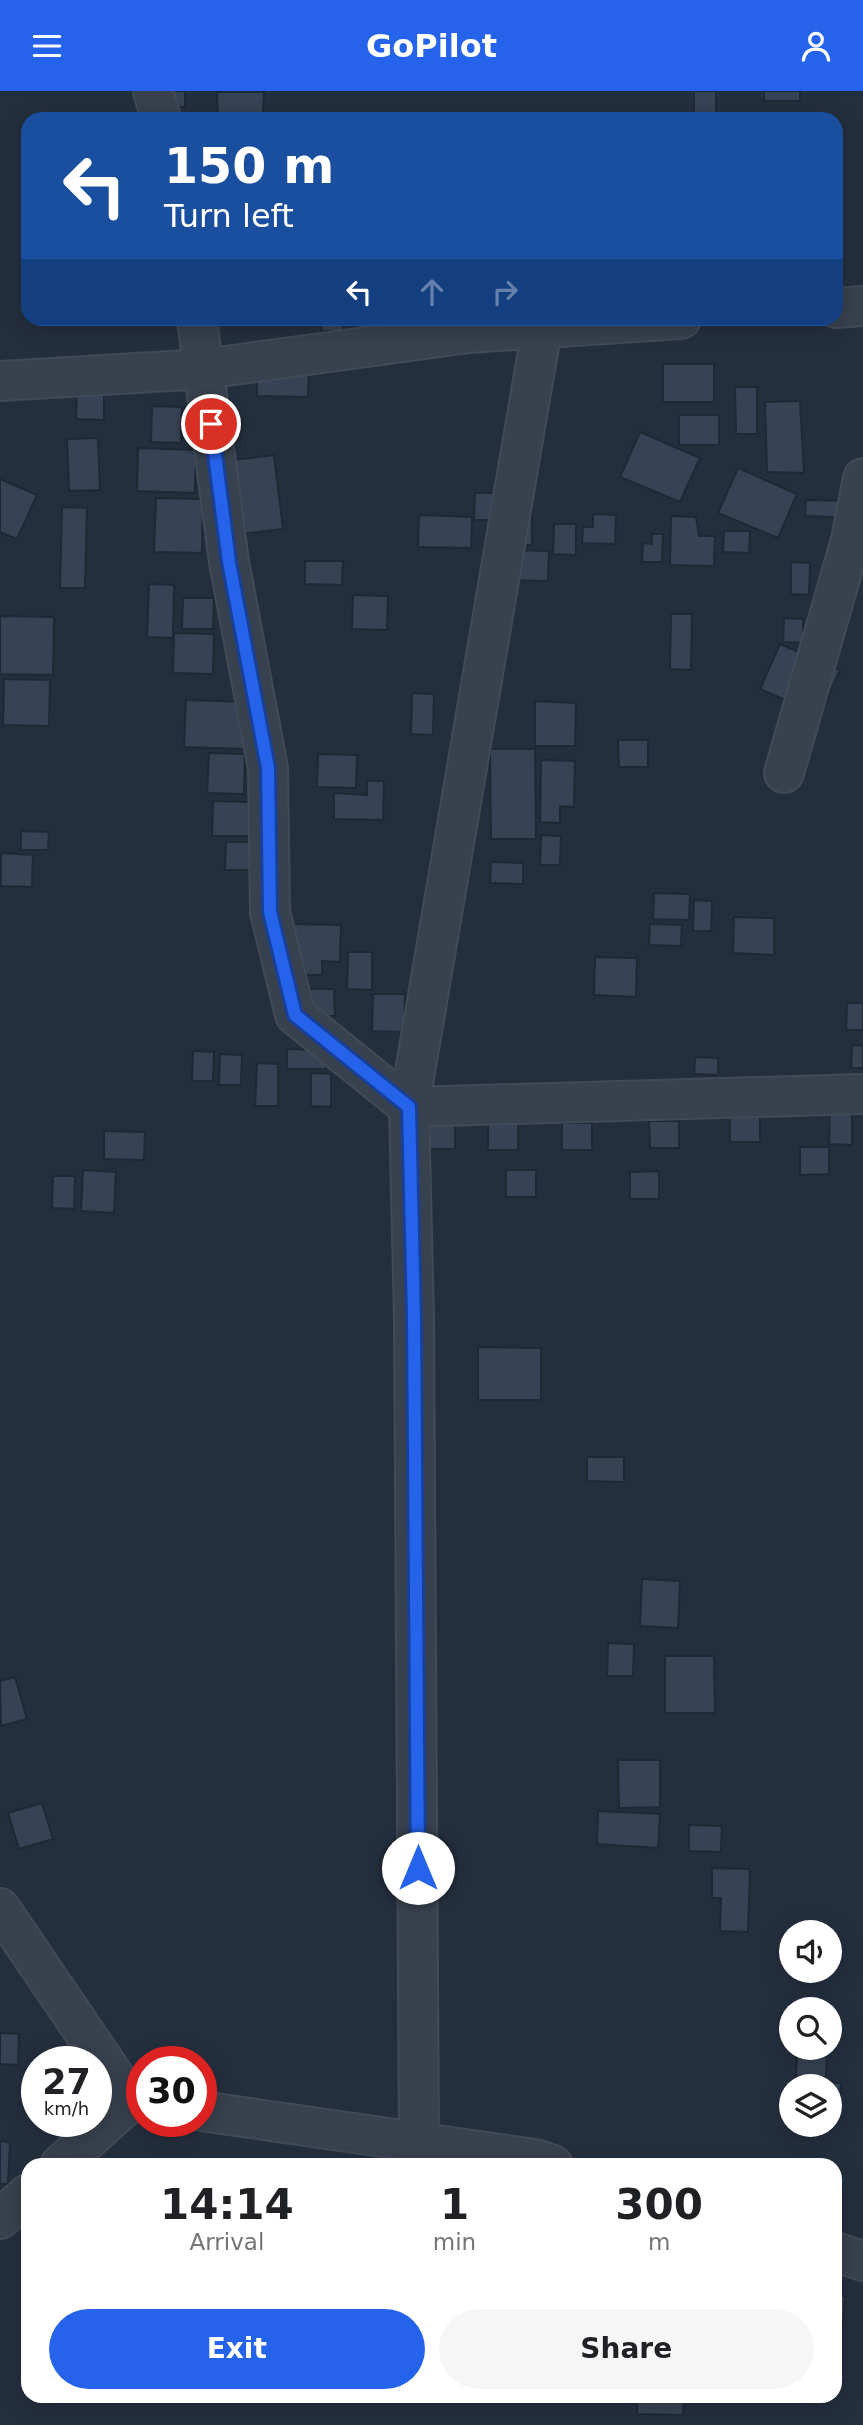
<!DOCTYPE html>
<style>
body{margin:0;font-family:"DejaVu Sans",sans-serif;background:#f6f6f6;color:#202124;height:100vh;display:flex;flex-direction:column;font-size:26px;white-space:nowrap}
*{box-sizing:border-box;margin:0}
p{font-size:23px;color:#757577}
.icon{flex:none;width:38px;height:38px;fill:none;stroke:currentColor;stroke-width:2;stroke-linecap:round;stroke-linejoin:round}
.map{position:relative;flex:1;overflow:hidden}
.side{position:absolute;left:21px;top:2067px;width:821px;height:245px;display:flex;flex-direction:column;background:#fff;border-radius:21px;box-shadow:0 4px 18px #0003}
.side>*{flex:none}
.guide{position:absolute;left:21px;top:21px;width:822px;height:214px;border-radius:21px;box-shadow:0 4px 18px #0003;background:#1a4fa0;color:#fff;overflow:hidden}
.buttons{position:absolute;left:779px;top:1829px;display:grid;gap:14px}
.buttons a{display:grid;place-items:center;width:63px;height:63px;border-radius:50%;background:#fff;box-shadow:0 4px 18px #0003;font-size:35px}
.speed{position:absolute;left:21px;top:1955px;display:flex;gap:14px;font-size:35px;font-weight:700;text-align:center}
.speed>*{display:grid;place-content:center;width:91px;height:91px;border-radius:50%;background:#fff;box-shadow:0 4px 18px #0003;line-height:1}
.speed small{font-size:18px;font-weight:400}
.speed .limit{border:10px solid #d22;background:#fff;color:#111}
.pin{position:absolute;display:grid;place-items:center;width:60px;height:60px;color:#fff;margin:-30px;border:4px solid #fff;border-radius:50%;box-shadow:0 2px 7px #0007}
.me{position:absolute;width:77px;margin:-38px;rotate:0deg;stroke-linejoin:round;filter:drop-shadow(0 0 5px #0008)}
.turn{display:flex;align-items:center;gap:24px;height:147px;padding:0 28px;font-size:32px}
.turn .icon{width:91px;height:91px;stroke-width:2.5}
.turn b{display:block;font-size:49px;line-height:60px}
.lanes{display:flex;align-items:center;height:66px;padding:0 28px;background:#0003;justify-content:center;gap:35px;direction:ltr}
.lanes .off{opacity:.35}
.eta{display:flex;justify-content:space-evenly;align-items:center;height:119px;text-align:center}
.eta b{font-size:42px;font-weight:600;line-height:49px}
.action{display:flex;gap:14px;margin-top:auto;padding:14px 28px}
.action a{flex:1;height:80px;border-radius:42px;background:#2563eb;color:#fff;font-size:28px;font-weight:600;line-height:80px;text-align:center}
.action a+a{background:#f6f6f6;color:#202124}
header{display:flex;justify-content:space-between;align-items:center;height:91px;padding:0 28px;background:#2563eb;color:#fff;font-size:32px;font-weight:600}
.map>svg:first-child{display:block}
.building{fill:#364354;stroke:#1f2835;stroke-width:2}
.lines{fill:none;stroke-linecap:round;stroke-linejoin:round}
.minor-casing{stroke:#414a57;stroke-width:42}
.minor{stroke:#38414e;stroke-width:38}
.route-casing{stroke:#184099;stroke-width:18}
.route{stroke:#2563eb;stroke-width:12}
</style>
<header><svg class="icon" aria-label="menu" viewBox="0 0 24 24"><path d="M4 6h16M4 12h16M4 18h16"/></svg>GoPilot<svg class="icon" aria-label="person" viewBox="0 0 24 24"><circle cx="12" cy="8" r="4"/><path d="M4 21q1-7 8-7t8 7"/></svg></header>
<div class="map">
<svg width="863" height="2334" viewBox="0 0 863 2334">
<rect width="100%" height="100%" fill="#242f3e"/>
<path class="building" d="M169,0h16v16h-16z
M694,0h22v27h-22z
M764,0h36v10h-36z
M217,1h47l-1,23 -45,1z
M322,228h21v13l-21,-1z
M663,273h51v38h-51z
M257,274l52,2 -1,30 -51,-1z
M77,292l27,1v36l-28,-1z
M735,296h22v47h-21z
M800,310l4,72 -37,-1 -2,-70z
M152,315l30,1 -1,36 -30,-1z
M679,324h40v30h-40z
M640,341l60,26 -20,44 -60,-25z
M98,347l2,52 -31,1 -2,-52z
M138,357l58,2 -1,43 -58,-2z
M274,364l9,74 -50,6 -8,-74z
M738,377l59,26 -19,44 -60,-25z
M0,388l37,16 -20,44 -17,-7z
M475,402h21l-1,27h-21z
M156,407l47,1 -1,54 -48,-1z
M806,409l53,1 -1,17 -53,-2z
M62,416l25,1 -2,80h-25z
M593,423l23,1 -1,29 -33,-1 1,-16h10z
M419,424l53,2 -1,31 -53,-1z
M517,424h15v30h-25z
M671,425l25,1 3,19h16l-1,30 -44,-1z
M554,433h22v31l-23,-1z
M724,440h26l-1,22 -26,-1z
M652,443h11l-1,28h-20l1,-19 9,1z
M509,459l40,1 -1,30 -39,-1z
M305,470h38l-1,24 -37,-1z
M791,471l19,1 -1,32 -18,-1z
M149,493l25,1 -1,53 -26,-1z
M353,504l35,1 -1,34 -35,-1z
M183,507h31l-1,31h-31z
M671,523h21l-1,56 -21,-1z
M0,525l54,1 -1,58 -53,-1z
M784,527l19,1v24l-20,-1z
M174,542l40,1 -1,40 -40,-1z
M780,553l60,26 -20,45 -60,-26z
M4,588l46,1 -1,46 -46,-1z
M412,602l22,1 -1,41 -22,-1z
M186,609l59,2 -1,47 -60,-2z
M535,610l41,2 -1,43h-40z
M618,649h30v27h-29z
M490,658h45l1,90h-45z
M209,662l36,1 -1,40 -37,-1z
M318,663l39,1 -1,33 -39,-1z
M541,669l34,1 -1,46 -14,-1v17l-20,-1z
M367,690h17l-1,39 -49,-1v-26l33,2z
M213,710l37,1 -1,34h-37z
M21,740l28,1 -1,18h-27z
M541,744l20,1 -1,29h-20z
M226,751h32l-1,28h-32z
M1,762l32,2 -1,32 -31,-1z
M491,771l32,1v21l-33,-1z
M654,802l36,1 -1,26 -36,-1z
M694,809l18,1 -1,30h-18z
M734,826l40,1v37l-41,-2z
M291,833l50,1 -1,37 -18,-1v14h-33z
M650,833l32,1 -1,21 -32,-1z
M348,861h24v38l-25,-1z
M595,866l42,1 -1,39 -42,-2z
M305,898h29l1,27h-30z
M373,903h32l-1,38 -32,-1z
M847,912h16v27h-17z
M852,954l11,1v22h-12z
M287,958l39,1v19h-39z
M193,960l21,1 -1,29h-21z
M220,963l22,1 -1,30h-22z
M695,966l23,1v17l-24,-1z
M257,972l21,1v42h-23z
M311,982l20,1v33l-20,-1z
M830,1019l22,1v34l-23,-1z
M760,1023v28h-30v-27z
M649,1030h30v27h-29z
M425,1031h30v27h-30z
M518,1031v28h-30v-27z
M562,1032h30v27h-30z
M104,1040l41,1 -1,28 -40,-1z
M800,1056h29v27l-29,1z
M83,1079l33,2 -2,41 -33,-2z
M506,1079h30v27h-30z
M659,1080v28h-29v-27z
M53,1085h22l-1,33 -22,-1z
M478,1256l63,1v52h-63z
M587,1366h37v25l-37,-1z
M642,1488l38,2 -2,47 -38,-2z
M608,1552l26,1 -1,32h-26z
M665,1565h49l1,57h-50z
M15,1586l12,42 -26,7 -1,-45z
M618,1669h42v47l-41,1z
M42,1712l11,36 -34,10 -11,-36z
M598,1720l62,3 -2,34 -61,-4z
M689,1734l33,1 -1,26 -32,-1z
M712,1777l38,1 -2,63 -28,-1 1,-33h-9z
M0,1942l19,1 -1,31 -18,-1z
M797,1959l30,2 -1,25 -30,-1z
M815,1991l26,1 -1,19 -10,-1v-15h-15z
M0,2050l10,1 -2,42h-8z
M835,2205h10l-2,31h-8z
M637,2305h47l-1,19 -46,-1z"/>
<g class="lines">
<defs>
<path id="minor" d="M153,0l8,28
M836,217l27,-2
M197,228l32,243 39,206 2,144 25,103 114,92 5,212 5,824
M542,237l-133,779 454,-13
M0,290l204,-12 265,-36 212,-14
M784,682l67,-233 12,-62
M0,1817l131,193 11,2
M201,2020l334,48 18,6
M60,2074l71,-64
M0,2128l28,-25
M835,2161l28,9"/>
</defs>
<use href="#minor" class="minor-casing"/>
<use href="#minor" class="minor"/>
</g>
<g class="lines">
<defs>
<path id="route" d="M211,333l18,138 39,206 2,144 25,103 114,92 5,212 4,549"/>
</defs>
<use href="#route" class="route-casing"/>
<use href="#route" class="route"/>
</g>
</svg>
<div class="buttons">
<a><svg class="icon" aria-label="sound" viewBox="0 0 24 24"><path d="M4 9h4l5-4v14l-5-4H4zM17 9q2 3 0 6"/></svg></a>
<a><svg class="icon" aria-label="search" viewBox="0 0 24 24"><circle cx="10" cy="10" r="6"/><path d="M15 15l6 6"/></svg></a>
<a><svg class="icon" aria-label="layers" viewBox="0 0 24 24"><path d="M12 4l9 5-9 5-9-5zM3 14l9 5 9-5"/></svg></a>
</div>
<div class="speed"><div>27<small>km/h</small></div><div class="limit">30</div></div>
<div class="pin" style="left:211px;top:333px;background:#d93025"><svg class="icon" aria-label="arrive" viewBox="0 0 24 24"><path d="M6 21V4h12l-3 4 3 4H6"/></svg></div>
<svg class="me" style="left:418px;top:1777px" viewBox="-20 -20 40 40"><circle r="19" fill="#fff"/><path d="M0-13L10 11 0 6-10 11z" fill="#2563eb"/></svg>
<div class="guide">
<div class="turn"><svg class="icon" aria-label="left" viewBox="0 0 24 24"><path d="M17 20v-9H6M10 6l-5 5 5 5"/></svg><div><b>150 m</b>Turn left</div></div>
<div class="lanes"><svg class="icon" aria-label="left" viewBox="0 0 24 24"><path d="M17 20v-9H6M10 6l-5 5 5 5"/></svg><svg class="icon off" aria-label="ahead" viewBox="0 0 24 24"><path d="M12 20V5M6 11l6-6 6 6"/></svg><svg class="icon off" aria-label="right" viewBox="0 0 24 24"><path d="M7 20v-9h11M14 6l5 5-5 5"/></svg></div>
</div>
<section class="side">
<div class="eta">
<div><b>14:14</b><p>Arrival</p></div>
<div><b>1</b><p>min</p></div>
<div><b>300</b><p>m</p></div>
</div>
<div class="action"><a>Exit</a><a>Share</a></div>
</section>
</div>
